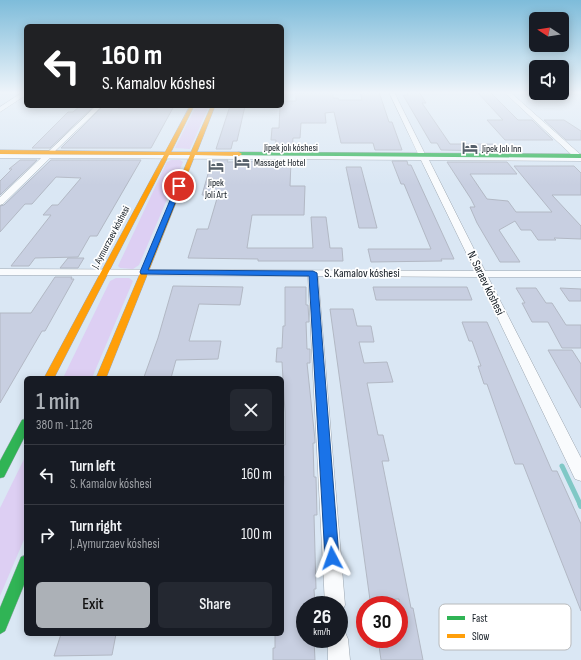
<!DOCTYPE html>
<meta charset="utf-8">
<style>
body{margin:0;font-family:"Sofia Sans Condensed",sans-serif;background:#242831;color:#f1f3f6;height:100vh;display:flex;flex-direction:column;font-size:15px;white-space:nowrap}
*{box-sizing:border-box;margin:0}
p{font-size:13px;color:#9ea1a6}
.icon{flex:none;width:22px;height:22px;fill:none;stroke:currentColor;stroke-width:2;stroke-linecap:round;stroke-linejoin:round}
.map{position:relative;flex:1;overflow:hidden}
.drawer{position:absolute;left:24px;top:376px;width:260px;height:260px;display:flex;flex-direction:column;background:#171b24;border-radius:6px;box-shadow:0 2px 10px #0003}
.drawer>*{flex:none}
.top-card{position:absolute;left:24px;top:24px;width:260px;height:84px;border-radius:6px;box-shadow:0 2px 10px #0003;background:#202124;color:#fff;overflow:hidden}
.needle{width:26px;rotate:282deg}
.tools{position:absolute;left:529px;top:12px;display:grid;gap:8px}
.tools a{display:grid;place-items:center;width:40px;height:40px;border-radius:6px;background:#171b24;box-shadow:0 2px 10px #0003;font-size:20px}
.speed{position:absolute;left:296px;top:596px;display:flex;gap:8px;font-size:20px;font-weight:700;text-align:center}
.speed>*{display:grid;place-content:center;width:52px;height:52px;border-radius:50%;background:#171b24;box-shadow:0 2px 10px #0003;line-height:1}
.speed small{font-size:10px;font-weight:400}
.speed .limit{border:6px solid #d22;background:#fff;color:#111}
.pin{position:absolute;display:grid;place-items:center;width:34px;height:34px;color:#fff;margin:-17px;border:2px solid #fff;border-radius:50%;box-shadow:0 1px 4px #0007}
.me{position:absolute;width:44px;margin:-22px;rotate:356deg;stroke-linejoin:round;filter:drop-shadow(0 0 3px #0008)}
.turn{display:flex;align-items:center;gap:14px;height:84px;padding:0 12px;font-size:18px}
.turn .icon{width:52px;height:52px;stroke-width:2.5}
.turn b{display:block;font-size:28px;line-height:34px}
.round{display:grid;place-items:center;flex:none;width:42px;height:42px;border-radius:6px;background:#242831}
.overview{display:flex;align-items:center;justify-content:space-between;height:68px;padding:0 12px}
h1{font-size:24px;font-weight:600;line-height:30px;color:#acb1b7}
.cta{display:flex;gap:8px;margin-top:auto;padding:8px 12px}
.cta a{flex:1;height:46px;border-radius:6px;background:#acb1b7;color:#111;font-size:16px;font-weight:600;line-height:46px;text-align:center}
.cta a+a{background:#242831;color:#f1f3f6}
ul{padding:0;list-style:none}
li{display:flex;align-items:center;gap:12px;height:60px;padding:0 12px;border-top:1px solid #363941}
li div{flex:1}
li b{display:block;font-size:15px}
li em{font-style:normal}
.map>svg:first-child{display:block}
.green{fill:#ddcff3}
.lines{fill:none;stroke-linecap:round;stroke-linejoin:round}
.stream-far1{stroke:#80c8c6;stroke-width:5}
.stream{stroke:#80c8c6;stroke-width:6}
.building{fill:#c8cfe1;stroke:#b2b8c4}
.street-casing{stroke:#9ca6b0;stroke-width:1}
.fast-casing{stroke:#9ca6b0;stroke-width:1}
.slow-casing{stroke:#9ca6b0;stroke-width:1}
.street{fill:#f9fbfd;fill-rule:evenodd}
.fast{fill:#30b455;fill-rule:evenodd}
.slow{fill:#ff9f0a;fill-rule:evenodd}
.route{fill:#1a73e8;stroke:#114b97}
.labels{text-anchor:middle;stroke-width:3.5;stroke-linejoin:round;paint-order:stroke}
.far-street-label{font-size:10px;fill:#111921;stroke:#fff}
.far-poi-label{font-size:10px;fill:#111921;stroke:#fff;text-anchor:start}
.street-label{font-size:12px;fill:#111921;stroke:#fff}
.key{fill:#fff;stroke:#b8babc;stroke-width:1}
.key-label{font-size:11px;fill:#111921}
</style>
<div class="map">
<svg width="581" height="660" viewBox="0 0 581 660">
<rect width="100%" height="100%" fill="#dae7f4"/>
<path class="green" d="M196,106h13l-19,43 -15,-1z
M171,160h9l3,2 -44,103 -6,4 -13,-1 -2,-2 49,-104z
M116,278h13l4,3 -41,97h-29l47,-97z
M26,455v80l-26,61v-88z"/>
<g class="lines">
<path class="stream-far1" d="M562,466l18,38"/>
<path class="stream" d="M580,503l1,3"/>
</g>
<path class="building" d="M333,92v6h5l1,2h23l-2,-8h19l10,30h3l10,28h-27l-2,-7h-32l-7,-31 -9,1 1,10h-25l-1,15h-7l-1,11h-17l1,-9h-5l1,-12h7l1,-22h2v-5h14v-8z
M407,92h12l7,11h-4l28,41h43l5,7 -57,-1 -4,-7h-6l-28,-48h5z
M477,92h13l28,28h14l21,20h-48l-18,-20h16z
M80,106h14l-44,42h-18l36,-36h5z
M103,106h17l-2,2h40l2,-2h14l-23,42h-90z
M230,106h15l-8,35h-4l-2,8h-15z
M544,120h20l17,11v9h-15z
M20,160h17l-37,35v-14l12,-12h-3z
M51,160h90l-44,76h-7l-12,21 -43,1 -6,8h-18l40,-51h-8l9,-10h6l23,-27 -25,-1 -24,27h-7l-25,28v-26l4,-1z
M212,160h16l-1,2 64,-1 -1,25h15l-1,29h-52l-5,33h66l-2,-31h15l4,31h12l1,13h-85v-2l-70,-1 9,-29h11l10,-34h-16z
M392,161h15l1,4h3l43,94h-13l1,2 -71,1 -3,-13h63l-27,-65h-3z
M447,162h60l10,12h-47l17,25 21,2 8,11h36l-38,-46h60l7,7v22h-29l29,31v13l-27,-1 2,2h-18l-7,-10h-10l-6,-9 -16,9 21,32h-20l-23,-39 -7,-16h5l-4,-8z
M346,167h15l16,61h-18z
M68,258h16l-6,10h-18z
M55,277h17l-1,2h3l-29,52h-3l-42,72v-90h31z
M173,286l70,1 -3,18 -41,-1 -10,37h32l-3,18 -42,1 -5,18 -27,-1 14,-39z
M285,287h21v18h2l1,17h-3l1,27h3v14h-3l8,77v3h-2l1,34h2l1,38h-3l2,74h-2l1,16h-10v34h9l1,21h-42v-12h2v-14h7v-116l2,-42h-1v-31h2v-33l-3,-50h-6l1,-14h5l1,-22h2z
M373,287h94l5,13h-96z
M516,288h20l10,15h6l14,22h15v23h-19l-14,-26h-16l-10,-19h3z
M560,288l21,1v12h-12z
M330,309h23l4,17h14l3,16h-15l5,21 23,-1 6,20 -26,1 11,52h5l6,26h-7l29,147h2l10,52h-42l-3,-21h21v-40l-29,1z
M462,322h25l65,149h5l24,53v87l-58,-147h-8l-28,-80h-3l-6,-18h3l-9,-25h-3z
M548,350h24l9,14v44z
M61,634h55l-4,21 -58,1z"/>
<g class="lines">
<defs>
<path id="street" d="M23,92h3v3l-26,17v-5z
M389,92h5l32,64 148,1 -70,-65h6l71,63v6l-152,-1 56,111h96v6h-93l93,181v23l-6,-2 -97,-202 -160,-1 27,329 -3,7 -3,1v-8h-14l-17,-329 -308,-1v-6l475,2 -54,-111 -371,-2 -47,46 -3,1v-8l41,-39h-41v-4l419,2z
M96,106h6l-49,47h-4v-2z
M339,629l6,3 3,7 2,21h-22v-21h11z"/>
<path id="fast" d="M239,152l342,2v4l-344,-3v-2z
M26,419v15l-22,43 -4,1v-17l22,-41z
M26,555v25l-21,51 -5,3v-26l21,-51z"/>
<path id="slow" d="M190,106h4l-23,46h20l20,-46h4l-18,46h42l3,2 -3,2 -44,-1 -89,223h-10l94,-223h-21l-115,223h-10l120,-223 -164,-1v-4l165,2z"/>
</defs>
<use href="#street" class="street-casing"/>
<use href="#fast" class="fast-casing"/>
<use href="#slow" class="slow-casing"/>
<use href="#street" class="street"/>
<use href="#fast" class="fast"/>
<use href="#slow" class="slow"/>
</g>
<linearGradient id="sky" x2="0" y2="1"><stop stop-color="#7ebcda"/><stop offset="0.5" stop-color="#eef4fa"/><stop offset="1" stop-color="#eef4fa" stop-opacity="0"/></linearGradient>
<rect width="581" height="185" fill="url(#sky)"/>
<path class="route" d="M179,184l3,2 -34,84 165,1 4,2 22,285 -2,4 -5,2 -5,-2 -2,-4 -16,-282 -168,-2 -1,-2 36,-86z"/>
<defs>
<symbol id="hotel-bare" viewBox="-9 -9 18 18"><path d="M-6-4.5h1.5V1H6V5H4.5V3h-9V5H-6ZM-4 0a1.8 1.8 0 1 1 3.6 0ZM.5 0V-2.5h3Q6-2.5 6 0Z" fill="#57616b" stroke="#fff" stroke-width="2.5" paint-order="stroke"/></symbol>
</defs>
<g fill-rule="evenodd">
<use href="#hotel-bare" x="459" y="137" width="22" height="22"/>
<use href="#hotel-bare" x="231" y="151" width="22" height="22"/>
<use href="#hotel-bare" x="205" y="155" width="22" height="22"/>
</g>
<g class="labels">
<g class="far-street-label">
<text x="291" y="151">Jipek jolı kóshesi</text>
<text transform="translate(110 237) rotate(-62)" y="4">J. Aymurzaev kóshesi</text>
</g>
<g class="far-poi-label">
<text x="482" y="152">Jipek Jolı Inn</text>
<text x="254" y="166">Massaget Hotel</text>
<text x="216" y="186" text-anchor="middle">Jipek<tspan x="216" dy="12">Joli Art</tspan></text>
</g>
<g class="street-label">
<text x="362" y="277">S. Kamalov kóshesi</text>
<text transform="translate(486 283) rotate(64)" y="4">N. Saraev kóshesi</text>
</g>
</g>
<rect x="439" y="604" width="132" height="46" rx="6" class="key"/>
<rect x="447" y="616" width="18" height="4" fill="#30b455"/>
<rect x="447" y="634" width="18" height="4" fill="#ff9f0a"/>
<g class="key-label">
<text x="472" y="622">Fast</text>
<text x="472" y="640">Slow</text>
</g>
</svg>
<div class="tools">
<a><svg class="needle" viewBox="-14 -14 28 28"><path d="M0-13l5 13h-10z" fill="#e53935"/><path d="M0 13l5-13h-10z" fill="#9ea1a6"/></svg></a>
<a><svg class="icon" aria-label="sound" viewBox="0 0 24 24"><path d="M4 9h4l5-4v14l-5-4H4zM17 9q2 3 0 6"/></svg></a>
</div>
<div class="speed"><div>26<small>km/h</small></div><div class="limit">30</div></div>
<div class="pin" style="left:179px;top:186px;background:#d93025"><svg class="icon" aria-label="arrive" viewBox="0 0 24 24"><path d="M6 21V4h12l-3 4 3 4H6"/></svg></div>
<svg class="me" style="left:332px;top:558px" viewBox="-20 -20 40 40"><path d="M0-17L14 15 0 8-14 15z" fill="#1a73e8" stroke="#fff" stroke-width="4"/></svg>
<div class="top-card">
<div class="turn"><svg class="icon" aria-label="left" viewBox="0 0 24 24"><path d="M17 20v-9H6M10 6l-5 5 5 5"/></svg><div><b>160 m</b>S. Kamalov kóshesi</div></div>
</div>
<section class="drawer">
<div class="overview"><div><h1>1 min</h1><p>380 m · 11:26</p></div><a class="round"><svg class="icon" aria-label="close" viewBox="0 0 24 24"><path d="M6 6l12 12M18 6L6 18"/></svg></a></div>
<ul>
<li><svg class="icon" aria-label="left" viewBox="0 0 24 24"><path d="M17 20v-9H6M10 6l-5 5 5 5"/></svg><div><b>Turn left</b><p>S. Kamalov kóshesi</p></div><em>160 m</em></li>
<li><svg class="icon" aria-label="right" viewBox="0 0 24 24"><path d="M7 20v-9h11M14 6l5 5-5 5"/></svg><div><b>Turn right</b><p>J. Aymurzaev kóshesi</p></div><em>100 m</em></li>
</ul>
<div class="cta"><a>Exit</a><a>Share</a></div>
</section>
</div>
